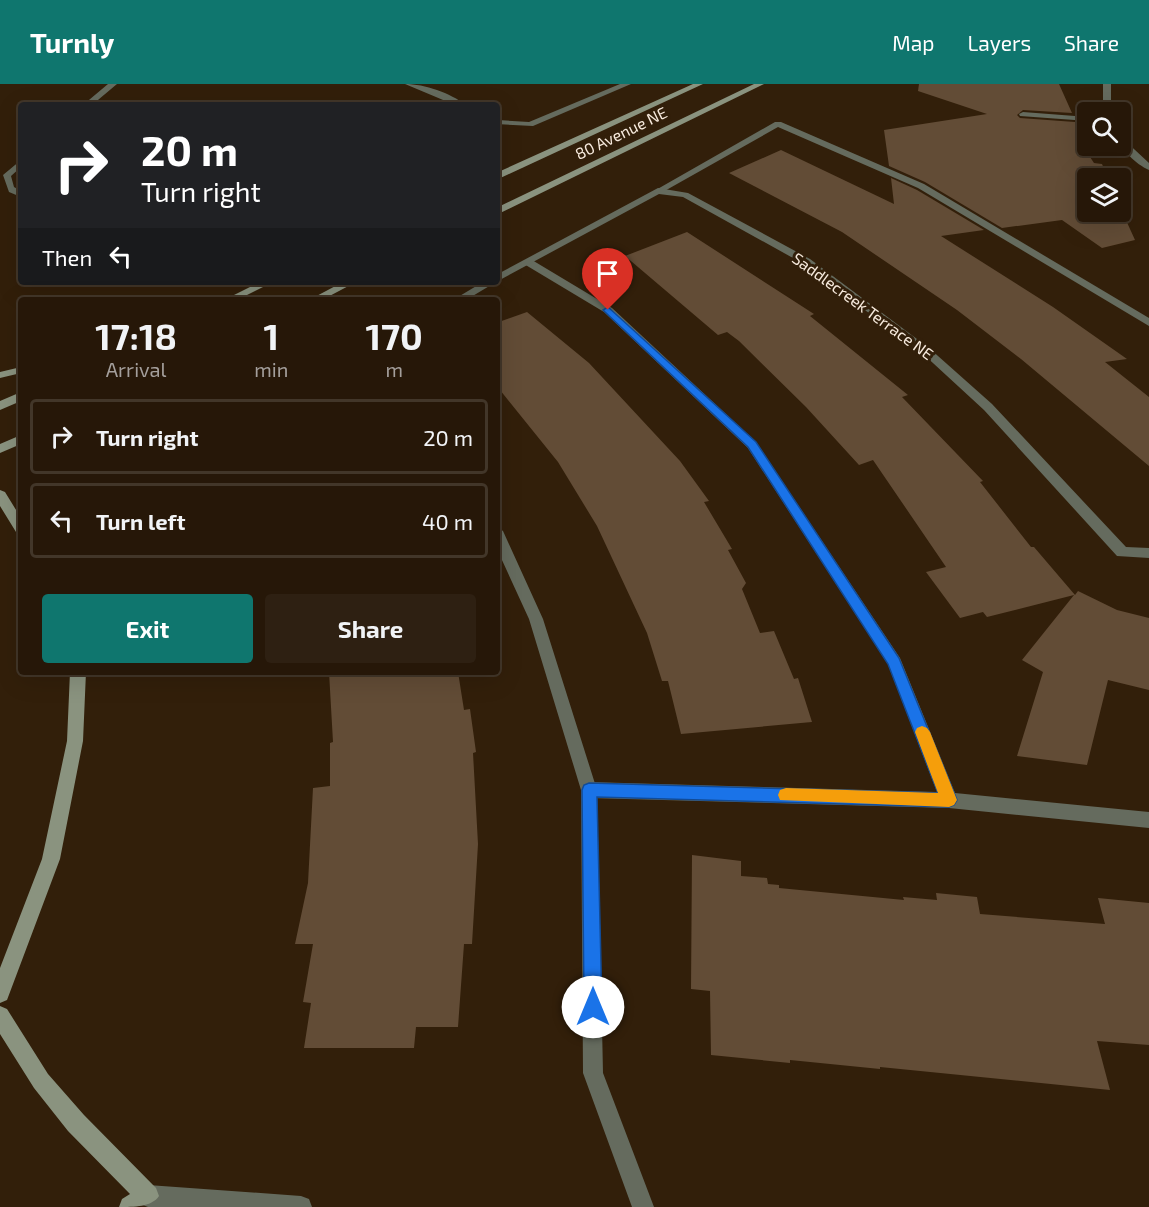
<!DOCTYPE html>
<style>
body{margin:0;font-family:"Exo 2",sans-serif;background:#2e2012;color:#f1f3f6;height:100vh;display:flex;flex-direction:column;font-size:22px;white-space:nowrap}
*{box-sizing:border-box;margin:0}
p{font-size:20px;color:#a49f9c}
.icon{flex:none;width:33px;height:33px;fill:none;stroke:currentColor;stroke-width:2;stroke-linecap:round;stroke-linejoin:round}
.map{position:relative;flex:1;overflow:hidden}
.details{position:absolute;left:18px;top:213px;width:482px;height:378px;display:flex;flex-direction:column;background:#261708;border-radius:6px;box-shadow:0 6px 24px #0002,0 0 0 2px #423629}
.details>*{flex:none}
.top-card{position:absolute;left:18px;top:18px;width:482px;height:183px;border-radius:6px;box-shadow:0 6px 24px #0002,0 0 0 2px #423629;background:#202124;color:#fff;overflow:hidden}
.buttons{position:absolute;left:1077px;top:18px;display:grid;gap:12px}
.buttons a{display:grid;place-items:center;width:54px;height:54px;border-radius:6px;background:#261708;box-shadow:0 6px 24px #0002,0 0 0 2px #423629;font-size:30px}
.pin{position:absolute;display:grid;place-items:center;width:51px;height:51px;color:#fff;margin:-62px -26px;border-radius:50% 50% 50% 0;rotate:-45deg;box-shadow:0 0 6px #0007}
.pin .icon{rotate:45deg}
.me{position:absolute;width:66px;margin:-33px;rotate:0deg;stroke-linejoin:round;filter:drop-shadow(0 0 4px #0008)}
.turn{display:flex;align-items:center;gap:21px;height:126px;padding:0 24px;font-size:27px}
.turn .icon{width:78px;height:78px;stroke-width:2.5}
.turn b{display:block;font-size:42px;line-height:51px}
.then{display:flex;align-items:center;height:57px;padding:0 24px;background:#0003;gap:12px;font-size:22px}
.eta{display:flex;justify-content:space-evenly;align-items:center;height:102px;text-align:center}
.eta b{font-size:36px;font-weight:700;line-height:42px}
.cta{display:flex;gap:12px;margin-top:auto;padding:12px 24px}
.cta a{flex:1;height:69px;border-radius:6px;background:#0f766e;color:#fff;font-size:24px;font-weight:700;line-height:69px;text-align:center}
.cta a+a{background:#2e2012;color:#f1f3f6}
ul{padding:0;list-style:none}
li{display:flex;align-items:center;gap:18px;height:75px;margin:0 12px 9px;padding:0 12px;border:3px solid #423629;border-radius:6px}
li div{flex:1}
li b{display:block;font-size:22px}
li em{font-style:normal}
header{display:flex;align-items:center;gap:36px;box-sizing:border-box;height:84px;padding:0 30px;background:#0f766e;color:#fff}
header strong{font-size:28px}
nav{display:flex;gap:33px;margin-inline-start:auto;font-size:21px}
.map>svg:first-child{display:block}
.building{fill:#624c36}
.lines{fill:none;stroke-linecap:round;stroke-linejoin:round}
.lane{fill:#656b5e;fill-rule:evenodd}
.street{fill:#656b5e;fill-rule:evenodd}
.secondary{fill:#8a937f;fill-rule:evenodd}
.route{fill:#1a73e8;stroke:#114b97;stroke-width:1.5}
.slow{fill:#f59e0b}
.labels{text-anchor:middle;stroke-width:6;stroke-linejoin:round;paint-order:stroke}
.far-street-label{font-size:16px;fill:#f7eadd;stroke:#321f0a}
</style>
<header>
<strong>Turnly</strong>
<nav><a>Map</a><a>Layers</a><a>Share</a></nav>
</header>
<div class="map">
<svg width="1149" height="1123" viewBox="0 0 1149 1123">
<rect width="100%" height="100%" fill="#321f0a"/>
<path class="building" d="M919,0h140l13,29 -49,-3 -6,5 3,3 55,4 13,32 6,9 8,1 6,14h-20v34h32v-5l15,33 -33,8 -40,-28 -60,8 -77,-46 -36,-16 -5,-36 103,-16 -69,-23z
M781,66l113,54 -3,-26 26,12 67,40 -43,6 112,71 74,52 -22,3 44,35v69l-128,-107 -64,-49 -115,-78 -113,-59z
M687,148l127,82 -4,2 98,79 -6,2 81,84 -3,1 51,65h3l41,48 3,-4 39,19 32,8v72l-41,-10 -21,85 -70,-9 26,-84 -21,-12 52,-65 -87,22 -4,-5 -23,6 -34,-46 20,-5 -73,-107 -14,5 -53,-58 -67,-66 -12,-9 -9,3 -93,-79z
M527,228l62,51 91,98 29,40 -5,1 28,47 -4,1 18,33 -4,6 18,44 14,-2 20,48 4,-1 14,44 -131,12 -13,-53h-6l-15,-48 -50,-107 -39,-64 -62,-77v-62z
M329,588h129l6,38 6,-1 6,43 -3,1 5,91 -6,100h-8l-6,83h-42l-2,21h-110l7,-45 -8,-1 10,-58h-18l13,-61 5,-95 17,-2v-43l3,-1z
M692,771l49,6v15l26,2 1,6 11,1v3l125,12 -1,-3 34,3 -1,-7 41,4 3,17 125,10 -7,-26 51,5v142l-52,-4 13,49 -230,-23v2l-90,-9v3l-79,-8 -1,-64 -19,-2z"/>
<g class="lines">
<path class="lane" d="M620,0h11l-98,42 -37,-2 2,-4 31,2z
M775,38h6l143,62 225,134v8l-231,-138 -140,-61 -117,66 -7,-2z
M524,176h8l80,48 144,134 144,216 55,135 194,19v16l-200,-20 -360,-10 -6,-3 -2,-5 2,-5 6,-3 348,10 -49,-128 -140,-216 -144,-136 -80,-48z"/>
<path class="street" d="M108,0h9l-25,21h-9z
M405,0c20,0 45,9 61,21h-11z
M1103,0h8v28h-8z
M1023,28l65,5v4l-68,-5 -1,-2z
M496,35l4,4 -4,2z
M1120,52l29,27v7c-13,-6 -29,-20 -29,-34z
M21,76v7l-10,9 3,11 7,4v6l-12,-5 -6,-17z
M658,104l30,5 122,66 119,89 63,56 134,143 23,1v10l-32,-2 -133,-146 -63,-58 -119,-89 -119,-66 -24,-3 -163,88v-7z
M483,198h13l-30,18h-13z
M496,442l7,5 40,88 54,171 6,283 51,134h-22l-49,-134 -2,-283 -52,-171 -33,-72z
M148,1101l153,11 8,3 3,8h-164l-8,-3 -3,-8 3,-8z"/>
<path class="secondary" d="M693,0h10l-207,96v-7z
M754,0h10l-268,131v-7z
M260,198h13l-36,18h-13z
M343,198h13l-34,18h-13z
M21,283v6l-21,5v-6z
M21,308v9l-21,9v-9z
M21,351v9l-21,9v-9z
M0,406l5,2 16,26v16l-5,-2 -16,-26z
M70,588h16l-3,69 -23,118 -53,141 -7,3v-35l42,-109 25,-118z
M0,922l7,3 41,65 36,41 72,73 3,8c-7,11 -25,11 -40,11l3,-8 8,-5 -62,-63 -34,-43 -34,-54z"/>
</g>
<path class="route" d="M608,223l148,135 143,216 58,142 -3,5 -5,2 -352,-10 5,210 -3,7 -6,2 -6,-2 -3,-7 -2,-217 2,-5 5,-2 349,10 -50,-129 -140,-217 -143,-135 -2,-2z"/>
<path class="slow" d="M922,642l5,2 3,4 27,68 -3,5 -5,2 -169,-7 -2,-5 2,-5 6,-2 152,5 -23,-61 2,-4z"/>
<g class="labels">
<g class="far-street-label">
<text transform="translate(621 49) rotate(-26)" y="6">80 Avenue NE</text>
<text transform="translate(863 222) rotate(36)" y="6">Saddlecreek Terrace NE</text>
</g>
</g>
</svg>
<div class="buttons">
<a><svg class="icon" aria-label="search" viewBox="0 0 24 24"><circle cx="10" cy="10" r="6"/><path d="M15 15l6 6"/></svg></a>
<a><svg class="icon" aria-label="layers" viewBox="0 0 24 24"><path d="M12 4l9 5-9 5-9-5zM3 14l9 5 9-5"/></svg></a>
</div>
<div class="pin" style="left:608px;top:226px;background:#d93025"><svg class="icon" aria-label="arrive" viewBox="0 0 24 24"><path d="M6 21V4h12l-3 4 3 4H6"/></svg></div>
<svg class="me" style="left:593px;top:923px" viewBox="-20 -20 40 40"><circle r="19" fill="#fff"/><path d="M0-13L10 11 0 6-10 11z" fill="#1a73e8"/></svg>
<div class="top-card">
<div class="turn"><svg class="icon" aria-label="right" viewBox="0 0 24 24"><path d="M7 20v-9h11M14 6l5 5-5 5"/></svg><div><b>20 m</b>Turn right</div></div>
<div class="then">Then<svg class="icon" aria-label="left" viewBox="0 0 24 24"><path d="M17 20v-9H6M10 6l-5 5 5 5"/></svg></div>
</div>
<section class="details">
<div class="eta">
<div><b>17:18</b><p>Arrival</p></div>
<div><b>1</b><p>min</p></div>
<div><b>170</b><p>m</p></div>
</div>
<ul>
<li><svg class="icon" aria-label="right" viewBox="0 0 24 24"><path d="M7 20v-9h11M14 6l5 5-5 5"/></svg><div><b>Turn right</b></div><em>20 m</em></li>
<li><svg class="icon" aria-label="left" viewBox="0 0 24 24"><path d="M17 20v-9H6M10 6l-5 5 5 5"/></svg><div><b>Turn left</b></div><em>40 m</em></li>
</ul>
<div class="cta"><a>Exit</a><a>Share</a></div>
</section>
</div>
